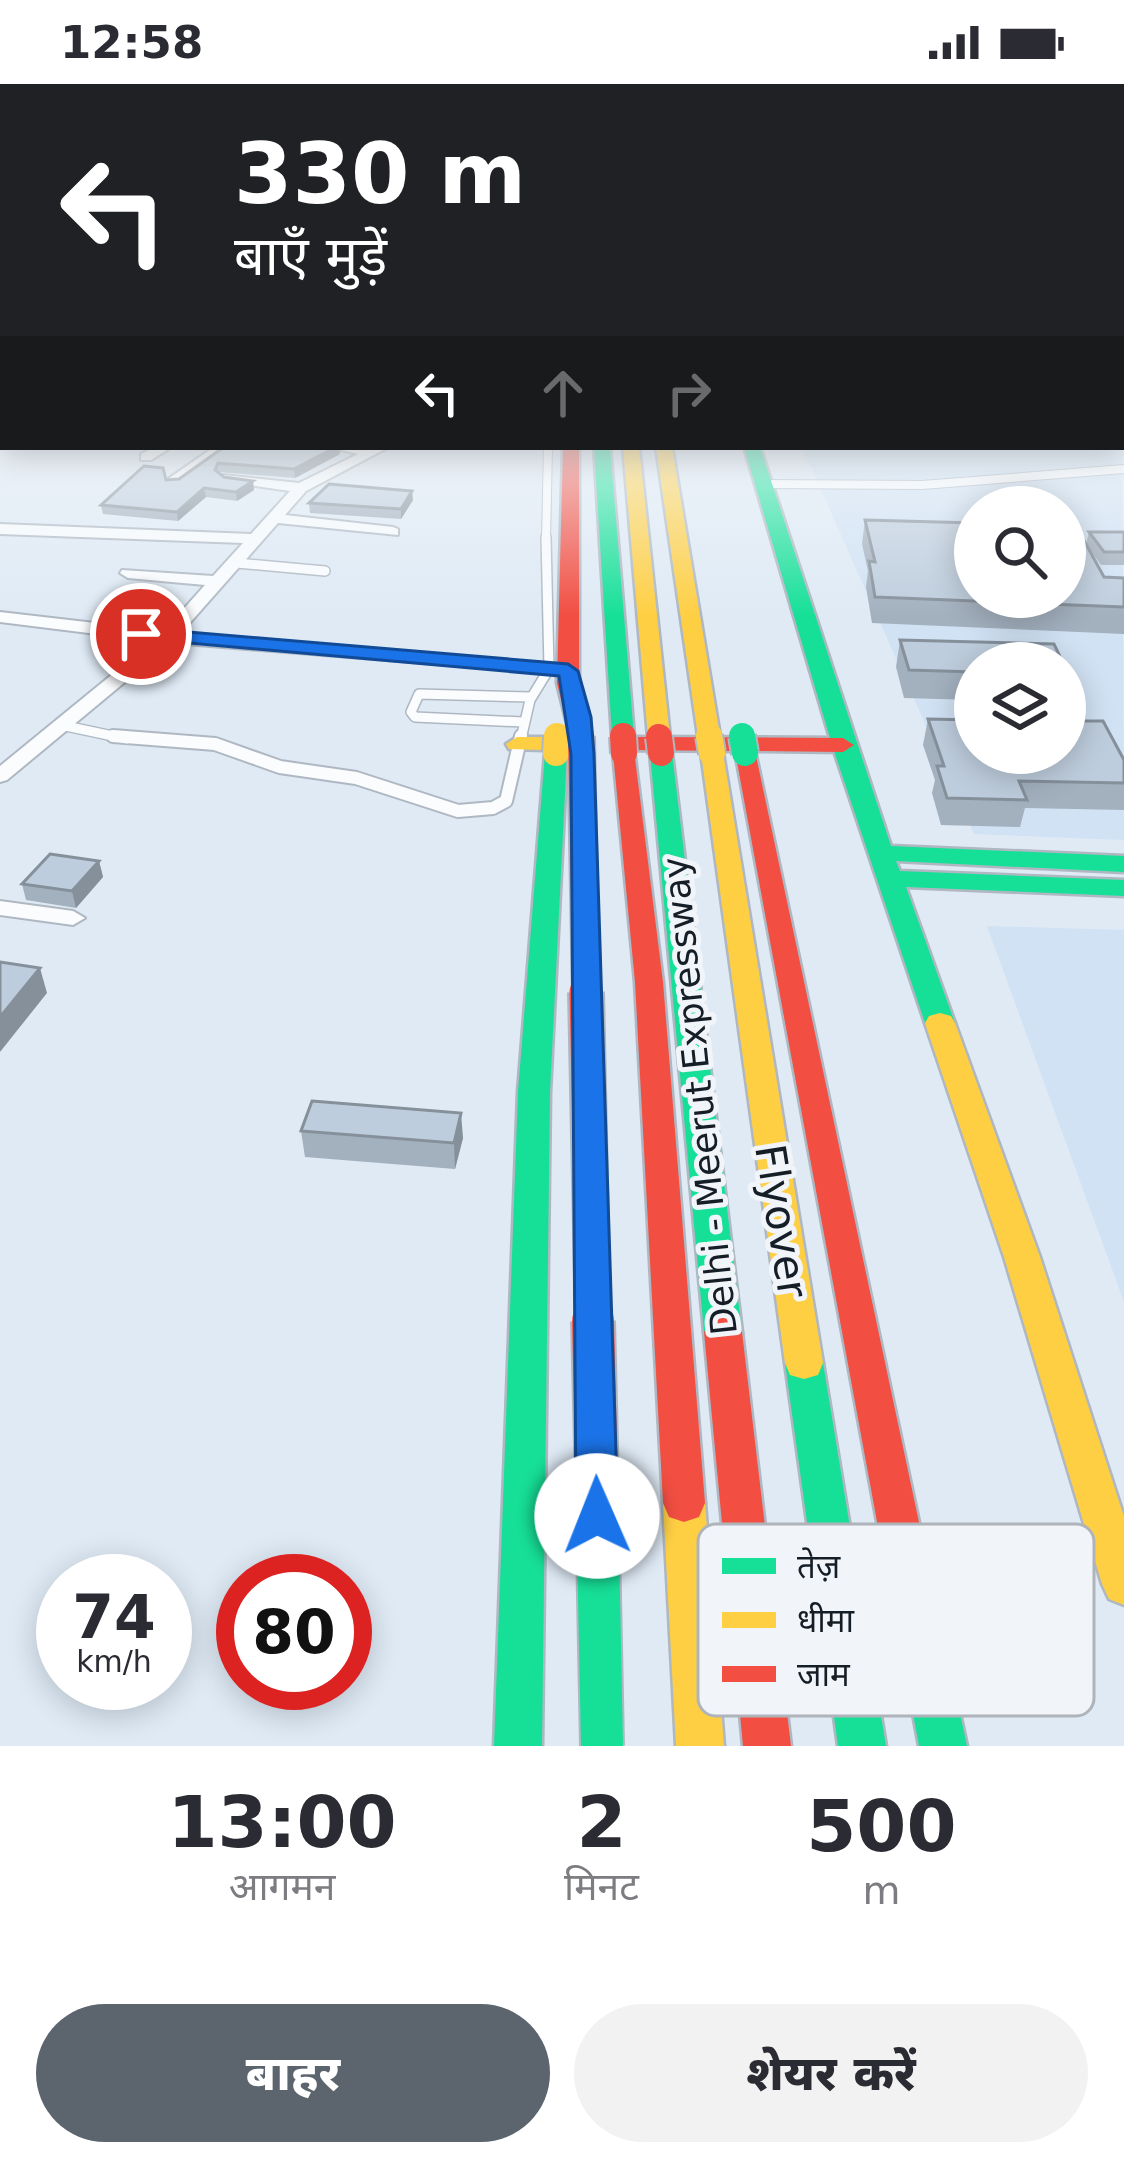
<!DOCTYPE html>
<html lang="hi">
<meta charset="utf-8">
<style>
body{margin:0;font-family:"DejaVu Sans","Noto Sans Devanagari",sans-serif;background:#f2f2f3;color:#2b2b33;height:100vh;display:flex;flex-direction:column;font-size:45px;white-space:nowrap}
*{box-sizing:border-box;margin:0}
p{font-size:39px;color:#7c7c81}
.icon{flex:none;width:66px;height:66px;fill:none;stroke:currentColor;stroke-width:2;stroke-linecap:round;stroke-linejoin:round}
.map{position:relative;height:1662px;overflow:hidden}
.panel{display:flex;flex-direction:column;background:#fff;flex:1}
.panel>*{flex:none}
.banner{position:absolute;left:0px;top:0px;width:1125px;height:366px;box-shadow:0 6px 30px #0003;background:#202124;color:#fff;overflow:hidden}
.controls{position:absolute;left:954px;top:402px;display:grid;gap:24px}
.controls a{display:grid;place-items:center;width:132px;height:132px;border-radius:50%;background:#fff;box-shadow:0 6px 30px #0003;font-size:60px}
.speed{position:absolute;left:36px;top:1470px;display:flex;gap:24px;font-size:60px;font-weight:700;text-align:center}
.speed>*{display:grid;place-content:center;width:156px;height:156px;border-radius:50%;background:#fff;box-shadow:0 6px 30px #0003;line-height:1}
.speed small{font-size:30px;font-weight:400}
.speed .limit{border:18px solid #d22;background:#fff;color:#111}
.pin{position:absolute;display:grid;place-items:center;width:102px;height:102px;color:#fff;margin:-51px;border:6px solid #fff;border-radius:50%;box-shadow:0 3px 12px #0007}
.me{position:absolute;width:132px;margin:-66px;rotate:359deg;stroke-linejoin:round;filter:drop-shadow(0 0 9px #0008)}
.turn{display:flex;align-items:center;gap:42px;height:252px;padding:0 36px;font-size:54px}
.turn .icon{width:156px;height:156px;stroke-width:2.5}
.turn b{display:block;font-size:84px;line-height:102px}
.lanes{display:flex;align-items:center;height:114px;padding:0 36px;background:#0003;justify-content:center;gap:60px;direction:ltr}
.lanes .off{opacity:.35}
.eta{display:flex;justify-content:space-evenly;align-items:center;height:204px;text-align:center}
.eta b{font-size:72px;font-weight:800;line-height:84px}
.button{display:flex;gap:24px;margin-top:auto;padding:24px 36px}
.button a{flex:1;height:138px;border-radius:72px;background:#5c656e;color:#fff;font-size:48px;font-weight:800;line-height:138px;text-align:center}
.button a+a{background:#f2f2f3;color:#2b2b33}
.status{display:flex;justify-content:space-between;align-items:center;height:84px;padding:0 60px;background:#fff;direction:ltr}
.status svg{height:33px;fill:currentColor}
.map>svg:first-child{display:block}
.built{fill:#d1e2f4;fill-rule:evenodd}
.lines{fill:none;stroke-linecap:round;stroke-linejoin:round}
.lane-far2-casing{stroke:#afb8c2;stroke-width:10}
.lane-far1-casing{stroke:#afb8c2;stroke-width:12}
.lane-casing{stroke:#afb8c2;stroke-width:16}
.street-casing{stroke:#afb8c2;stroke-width:4}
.fast-casing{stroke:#afb8c2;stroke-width:5}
.slow-casing{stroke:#afb8c2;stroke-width:5}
.jam-casing{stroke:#afb8c2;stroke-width:5}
.lane-far2{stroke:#fafcfe;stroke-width:8}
.lane-far1{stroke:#fafcfe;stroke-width:9}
.lane{stroke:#fafcfe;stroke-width:12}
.street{fill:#fafcfe;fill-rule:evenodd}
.fast{fill:#16e098;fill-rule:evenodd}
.slow{fill:#ffcf43;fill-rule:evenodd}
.jam{fill:#f24e42;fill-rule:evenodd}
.fast-bridge-far1-casing{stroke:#afb8c2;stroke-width:30;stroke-linecap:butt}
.fast-bridge-casing{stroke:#afb8c2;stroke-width:46;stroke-linecap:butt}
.slow-bridge-casing{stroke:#afb8c2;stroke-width:30;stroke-linecap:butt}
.jam-bridge-far2-casing{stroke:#afb8c2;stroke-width:30;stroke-linecap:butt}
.jam-bridge-far1-casing{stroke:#afb8c2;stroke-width:38;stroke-linecap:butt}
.jam-bridge-casing{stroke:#afb8c2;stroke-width:46;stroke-linecap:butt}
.fast-bridge-far1{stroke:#16e098;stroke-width:26}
.fast-bridge{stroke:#16e098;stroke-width:42}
.slow-bridge{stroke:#ffcf43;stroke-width:26}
.jam-bridge-far2{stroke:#f24e42;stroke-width:26}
.jam-bridge-far1{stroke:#f24e42;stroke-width:33}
.jam-bridge{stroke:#f24e42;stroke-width:42}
.wall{fill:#a3b0be}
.shaded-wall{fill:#85909b}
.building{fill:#becddd;stroke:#85909b;stroke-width:3}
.route{fill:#1a73e8;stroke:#114b97;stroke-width:3}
.labels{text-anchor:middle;stroke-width:10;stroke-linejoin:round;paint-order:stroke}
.street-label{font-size:36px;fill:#151d26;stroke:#f1f5fa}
.near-street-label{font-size:42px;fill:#151d26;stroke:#f1f5fa}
.key{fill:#f1f5fa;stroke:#afb4ba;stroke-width:3}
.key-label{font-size:33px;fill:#151d26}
</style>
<div class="status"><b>12:58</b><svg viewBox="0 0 49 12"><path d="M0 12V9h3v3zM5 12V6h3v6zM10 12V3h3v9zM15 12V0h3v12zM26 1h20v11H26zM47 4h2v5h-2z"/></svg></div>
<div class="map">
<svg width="1124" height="1662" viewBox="0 0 1124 1662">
<rect width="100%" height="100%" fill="#dfeaf5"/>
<path class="built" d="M1122,299l2,457 -150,-6 -172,-387h320zM975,423h90v90h-90zM975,579h90v90h-90z
M987,842l137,4v372z"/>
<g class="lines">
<defs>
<path id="lane-far2" d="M765,400l157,1 202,-16
M546,456l2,-93"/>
<path id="lane-far1" d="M237,479l88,8
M523,638l-108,-5 -4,-5 8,-18 112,3
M61,641l66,14
M521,655l9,-39 19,-31 -3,-132"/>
<path id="lane" d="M113,652l102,8 65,23 76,11 102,33 35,-3 13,-7 15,-65"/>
<path id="street" d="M3,325v9l-3,1v-9z
M155,363h17l-21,13h-10v-6z
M214,363h16l-52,38h-10v-6z
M328,363h61l-83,44 -21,24 108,12 5,2v6l-120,-12 -97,110 387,32 7,2v8l-403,-32 -165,137 -7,2v-16l153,-125 -153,-19v-10l164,19 41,-46 -77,-7 -8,-5 2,-3 91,6 30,-33 -243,-9v-10l251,10 39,-43 -62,-9 -7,-4 2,-3 76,8 59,-29z
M0,817l73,10 12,7 -12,7 -73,-10z"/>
<path id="fast" d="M594,363h16l24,289 -11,7 -11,-7z
M744,363h16l131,399 233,10v16l-228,-11 4,10 224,9v16l-218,-9 49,136 -4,7h-22l-4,-7 -93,-278z
M556,662l11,7 -17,339 -8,654h-48l24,-654 27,-339z
M661,662l11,7 70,579 -6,11 -13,5 -13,-5 -6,-11 -54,-579z
M804,1263l14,4 5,12 63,383h-48l-53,-383 5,-12z
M899,1423l15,6 6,14 47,219h-48l-41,-219 6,-14z"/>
<path id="slow" d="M623,363h16l31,290 -11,7 -11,-7z
M656,363h16l48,289 -11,7 -11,-7z
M517,653h61l11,7 -11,7 -69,-2 -3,-5z
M712,662l11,7 100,610 -5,12 -14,4 -14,-4 -5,-12 -84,-610z
M940,929l11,3 4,7 85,234 84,260v88l-15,-6 -7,-15 -98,-327 -79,-234 4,-7z
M684,1400l15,5 6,14 19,243h-48l-13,-243 6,-14z"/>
<path id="jam" d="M563,363h16v236l13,53 -11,7 -11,-7 -13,-53z
M635,653l208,1 11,7 -11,7 -88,-1 165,776 -6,14 -15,6 -15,-6 -6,-14 -143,-776 -101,-1 29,232 42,521 -6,14 -15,5 -15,-5 -6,-14 -28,-521 -22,-229z
M723,1232l13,5 6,11 49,414h-48l-39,-414 6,-11z"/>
</defs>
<use href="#lane-far2" class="lane-far2-casing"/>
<use href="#lane-far1" class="lane-far1-casing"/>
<use href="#lane" class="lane-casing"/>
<use href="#street" class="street-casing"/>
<use href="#fast" class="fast-casing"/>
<use href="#slow" class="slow-casing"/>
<use href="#jam" class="jam-casing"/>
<use href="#lane-far2" class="lane-far2"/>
<use href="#lane-far1" class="lane-far1"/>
<use href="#lane" class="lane"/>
<use href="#street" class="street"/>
<use href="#fast" class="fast"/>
<use href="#slow" class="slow"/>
<use href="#jam" class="jam"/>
<defs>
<path id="fast-bridge-far1" d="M742,652l3,17"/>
<path id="fast-bridge" d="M596,1361l6,301"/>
<path id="slow-bridge" d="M709,652l3,17
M556,669l1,-17"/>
<path id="jam-bridge-far2" d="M581,652l5,259
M623,652l1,17
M659,653l2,16"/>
<path id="jam-bridge-far1" d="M586,908l7,332"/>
<path id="jam-bridge" d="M593,1237l3,124"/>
</defs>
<use href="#fast-bridge-far1" class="fast-bridge-far1-casing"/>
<use href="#fast-bridge" class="fast-bridge-casing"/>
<use href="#slow-bridge" class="slow-bridge-casing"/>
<use href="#jam-bridge-far2" class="jam-bridge-far2-casing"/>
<use href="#jam-bridge-far1" class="jam-bridge-far1-casing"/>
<use href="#jam-bridge" class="jam-bridge-casing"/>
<use href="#fast-bridge-far1" class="fast-bridge-far1"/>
<use href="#fast-bridge" class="fast-bridge"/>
<use href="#slow-bridge" class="slow-bridge"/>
<use href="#jam-bridge-far2" class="jam-bridge-far2"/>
<use href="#jam-bridge-far1" class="jam-bridge-far1"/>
<use href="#jam-bridge" class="jam-bridge"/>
</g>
<path class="wall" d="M224,363h115l1,7 -45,24 -76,-6 5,5 29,4 1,9 -17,11 -31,-4 -28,24 -75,-7 -2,-9 65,-25 13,-1z
M413,416l-12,19 -91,-6 -1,-10z
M865,436l221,24 3,-12h35v33h-23l-13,-18 16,30 20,1v56l-252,-11 -6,-36 2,-16 -6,-27z
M900,556l75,23v37l-71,-2 -8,-31z
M928,635l196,41v50l-99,-2 -5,19 -79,-2 -9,-32 3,-13 -12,-35z
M99,777l4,16 -27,31 -50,-8 -4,-16z
M301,1047l162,7 -8,31 -150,-12z"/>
<path class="shaded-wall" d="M336,363h3l1,7 -45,24 -1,-9z
M253,397l1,9 -17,11 -1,-9z
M204,404l2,9 -28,24 -1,-9z
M412,407l1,9 -12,19v-10z
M99,777l4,16 -27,31 -4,-17z
M40,884l7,25 -47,59v-35z
M461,1029l2,25 -8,31 -1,-26z"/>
<path class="building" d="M224,363h112l-42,22 -76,-6 -3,7 9,7 29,4 -17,11 -32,-4 -27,24 -76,-7 43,-39 19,2 3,12 13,-1z
M329,400l83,7 -11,18 -92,-6z
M865,436l110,3v74h90v-72l11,1 28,51 20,1v29l-249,-10 -6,-36 6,1z
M1089,448h35v20h-20z
M900,556l154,4 9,19h-88v9l-66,-2z
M928,635l47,1v33h90v-32h38l21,39v23l-105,-2 8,19 -80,-2 -10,-32h7z
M50,770l49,7 -27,30 -50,-7z
M0,878l40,6 -40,49z
M312,1017l149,12 -7,30 -153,-12z"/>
<linearGradient id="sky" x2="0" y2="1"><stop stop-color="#80b1e0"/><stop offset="0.56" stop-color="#f1f6fa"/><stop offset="1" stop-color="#f1f6fa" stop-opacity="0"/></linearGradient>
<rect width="1124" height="532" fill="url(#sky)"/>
<path class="route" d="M141,544l427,36 10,7 13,46 3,37 24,762 -6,14 -15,6 -15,-6 -6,-14 -5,-762 -12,-78 -425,-38 -3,-4z"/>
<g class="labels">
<g class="street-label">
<text transform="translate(699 1012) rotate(-96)" y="13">Delhi - Meerut Expressway</text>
</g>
<g class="near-street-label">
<text transform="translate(782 1137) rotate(81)" y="15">Flyover</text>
</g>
</g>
<rect x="698" y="1440" width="396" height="192" rx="18" class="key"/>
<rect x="722" y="1474" width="54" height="16" fill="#16e098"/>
<rect x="722" y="1528" width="54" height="16" fill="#ffcf43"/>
<rect x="722" y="1582" width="54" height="16" fill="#f24e42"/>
<g class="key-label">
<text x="797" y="1494">तेज़</text>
<text x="797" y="1548">धीमा</text>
<text x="797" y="1602">जाम</text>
</g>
</svg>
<div class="controls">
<a><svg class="icon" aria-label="search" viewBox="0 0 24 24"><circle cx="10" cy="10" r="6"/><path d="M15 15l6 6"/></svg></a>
<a><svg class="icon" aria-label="layers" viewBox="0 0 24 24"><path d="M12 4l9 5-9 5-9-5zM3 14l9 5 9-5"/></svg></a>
</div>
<div class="speed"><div>74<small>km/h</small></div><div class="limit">80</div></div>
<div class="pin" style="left:141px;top:550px;background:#d93025"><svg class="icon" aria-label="arrive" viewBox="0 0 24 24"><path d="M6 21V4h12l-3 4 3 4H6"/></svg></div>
<svg class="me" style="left:597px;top:1432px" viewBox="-20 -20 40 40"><circle r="19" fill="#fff"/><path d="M0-13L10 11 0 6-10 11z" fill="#1a73e8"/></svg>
<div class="banner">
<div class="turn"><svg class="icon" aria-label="left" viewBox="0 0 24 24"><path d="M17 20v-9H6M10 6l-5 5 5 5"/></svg><div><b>330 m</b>बाएँ मुड़ें</div></div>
<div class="lanes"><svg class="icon" aria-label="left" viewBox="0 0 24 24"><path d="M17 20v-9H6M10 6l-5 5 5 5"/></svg><svg class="icon off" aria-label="ahead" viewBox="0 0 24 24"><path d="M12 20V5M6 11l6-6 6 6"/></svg><svg class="icon off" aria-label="right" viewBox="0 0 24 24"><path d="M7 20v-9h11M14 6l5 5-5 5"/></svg></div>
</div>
</div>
<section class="panel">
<div class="eta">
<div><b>13:00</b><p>आगमन</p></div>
<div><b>2</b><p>मिनट</p></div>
<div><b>500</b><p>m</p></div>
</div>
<div class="button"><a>बाहर</a><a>शेयर करें</a></div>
</section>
